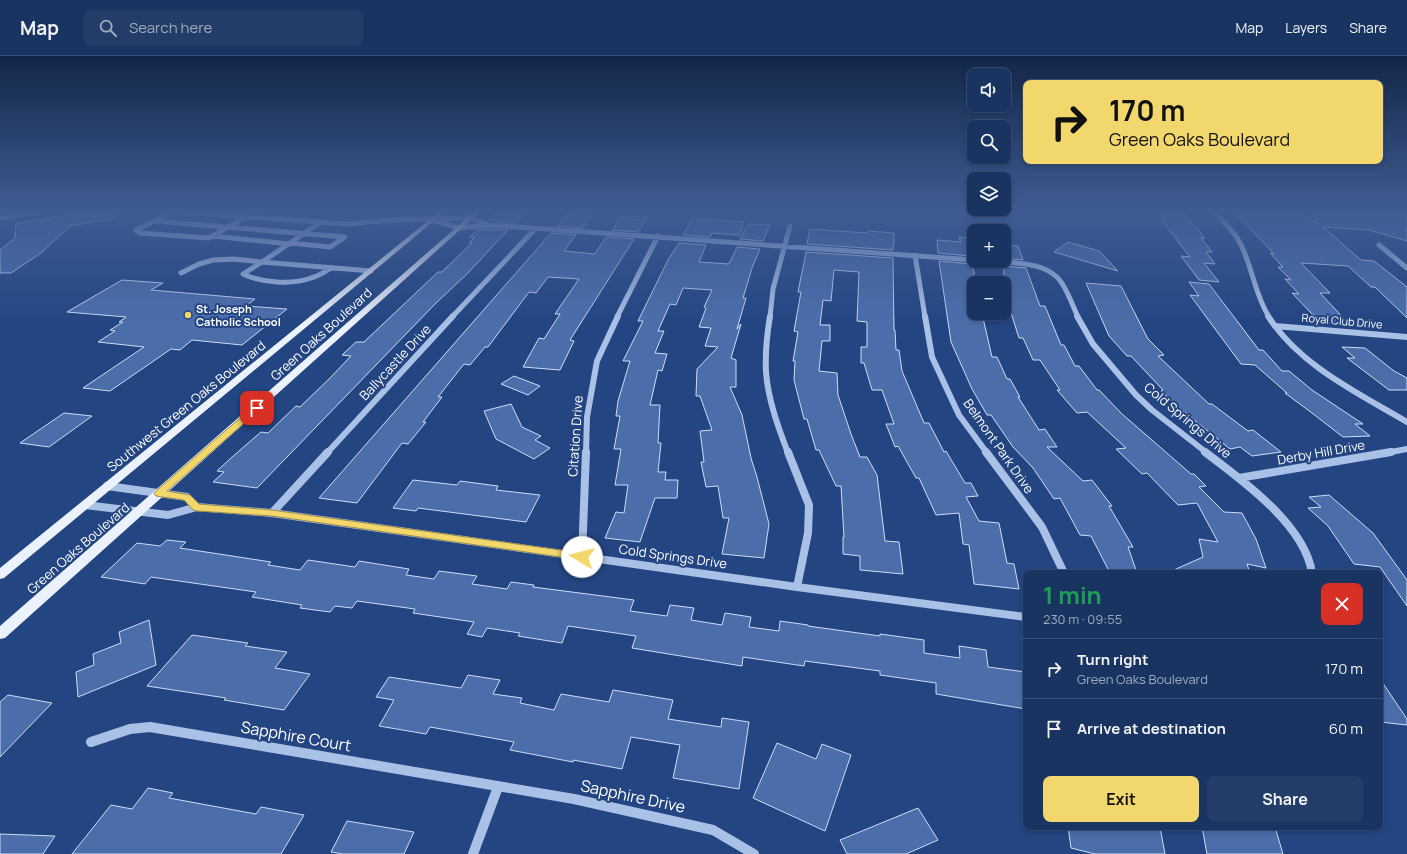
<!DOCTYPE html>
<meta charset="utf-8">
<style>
body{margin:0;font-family:Manrope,sans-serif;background:#233c68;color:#f1f3f6;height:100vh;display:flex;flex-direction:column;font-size:15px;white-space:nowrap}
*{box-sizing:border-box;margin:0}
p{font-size:13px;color:#9faabe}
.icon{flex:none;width:22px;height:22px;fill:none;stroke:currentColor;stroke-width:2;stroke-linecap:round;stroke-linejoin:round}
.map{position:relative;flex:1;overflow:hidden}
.sheet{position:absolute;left:1023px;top:514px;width:360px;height:260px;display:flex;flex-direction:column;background:#1a3462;border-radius:8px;box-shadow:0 2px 6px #0003,0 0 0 1px #384f77}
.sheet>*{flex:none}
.hud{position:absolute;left:1023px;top:24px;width:360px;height:84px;border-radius:8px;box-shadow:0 2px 6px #0003,0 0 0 1px #384f77;background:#f2d76d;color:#111;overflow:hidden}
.buttons{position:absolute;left:967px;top:12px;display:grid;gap:8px}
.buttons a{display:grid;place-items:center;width:44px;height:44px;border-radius:8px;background:#1a3462;box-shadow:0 2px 6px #0003,0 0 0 1px #384f77;font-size:20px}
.pin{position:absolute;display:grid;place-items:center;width:34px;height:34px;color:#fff;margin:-17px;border-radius:8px;box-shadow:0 2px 6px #0006}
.me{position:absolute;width:44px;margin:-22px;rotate:278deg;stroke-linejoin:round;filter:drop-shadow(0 0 3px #0008)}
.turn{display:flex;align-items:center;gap:14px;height:84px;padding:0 20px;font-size:18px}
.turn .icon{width:52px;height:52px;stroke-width:2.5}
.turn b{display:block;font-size:28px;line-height:34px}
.round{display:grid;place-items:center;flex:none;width:42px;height:42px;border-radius:8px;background:#233c68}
.head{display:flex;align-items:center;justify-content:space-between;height:68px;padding:0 20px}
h1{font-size:24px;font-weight:700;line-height:30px;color:#1e9e55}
.cta{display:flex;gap:8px;margin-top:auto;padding:8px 20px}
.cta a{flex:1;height:46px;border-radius:8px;background:#f2d76d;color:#111;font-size:16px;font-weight:700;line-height:46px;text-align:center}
.cta a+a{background:#233c68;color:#f1f3f6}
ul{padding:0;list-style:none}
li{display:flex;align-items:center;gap:12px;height:60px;padding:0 20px;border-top:1px solid #384f77}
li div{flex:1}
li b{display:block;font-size:15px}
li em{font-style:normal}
header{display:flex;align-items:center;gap:24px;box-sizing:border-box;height:56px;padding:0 20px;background:#1a3462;border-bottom:1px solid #384f77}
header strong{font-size:19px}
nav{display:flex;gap:22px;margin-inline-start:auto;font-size:14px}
.search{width:280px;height:36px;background:#233c68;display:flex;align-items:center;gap:10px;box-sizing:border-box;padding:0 14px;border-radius:8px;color:#9faabe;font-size:15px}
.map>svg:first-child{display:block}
.building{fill:#4b6eab;stroke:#ceddf6}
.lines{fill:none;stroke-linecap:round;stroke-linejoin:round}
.minor-far3{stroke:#aac1e7;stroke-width:5}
.minor-far2{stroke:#aac1e7;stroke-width:6}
.minor-far1{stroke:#aac1e7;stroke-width:8}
.minor{stroke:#aac1e7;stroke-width:10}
.major{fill:#ecf2fd;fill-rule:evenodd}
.route{fill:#f2d76d;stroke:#9d8c47}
.poi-dot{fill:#f2d76d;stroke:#234582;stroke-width:1.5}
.labels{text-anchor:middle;stroke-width:4;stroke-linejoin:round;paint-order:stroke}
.far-poi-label{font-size:11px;font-weight:bold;fill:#fff;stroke:#234582;text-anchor:start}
.far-street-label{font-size:11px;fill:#fff;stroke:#234582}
.street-label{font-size:13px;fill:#fff;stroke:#234582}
.near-street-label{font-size:16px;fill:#fff;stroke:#234582}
</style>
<header>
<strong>Map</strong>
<div class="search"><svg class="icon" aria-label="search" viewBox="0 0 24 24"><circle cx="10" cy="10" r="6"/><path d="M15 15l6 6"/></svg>Search here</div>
<nav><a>Map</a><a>Layers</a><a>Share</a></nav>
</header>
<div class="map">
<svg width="1407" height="798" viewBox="0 0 1407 798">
<rect width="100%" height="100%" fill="#234582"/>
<path class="building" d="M71,155h44l1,7 -46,8 -29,27 -30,20h-11v-23l15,-12 1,-14 55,-10z
M497,155h30l-12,12 -27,-3z
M1159,155h24l22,27h-4l11,14h-6l9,12 -11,-1 15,19 -20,-2 -18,-24 9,1 -29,-38h4z
M1234,155h64l17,11 1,-11h66l6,4 6,-4h13v30l-38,-11 -46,-3 38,33 13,1 33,26v31l-32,-31h-4l-23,-21 -47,-3 29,30h-10l30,32 -31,-3v-3l-4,-4 -3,-1 -20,-21 7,1 -14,-15 6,1 -13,-13h5l-13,-14 4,1z
M567,158l24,2 -9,12 -25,-2z
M622,160l25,1 -9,15 -26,-2z
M692,163l23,1 29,2 -5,13 -27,-2 -2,4 -27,-2z
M748,168l22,1 -7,16 -23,-2z
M491,173l17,1 -41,44 -31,29 -179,185 -44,-6 11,-10 -7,-1 14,-13 30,-26 7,1 28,-27 4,1 30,-29 21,-22 -9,-1 14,-13h8l74,-70h4l30,-29h-3l6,-6h-5l7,-7z
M810,173l57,4 1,-2 26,2v13h-1v4l-86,-6z
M551,177l25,2 -12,16 31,3 11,-17 28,2 -64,101 4,1 -14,29 -37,-3 16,-29 5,1 16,-25h-5l24,-35 -31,-2 -12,16 -7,-1 -41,55h-3l-15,18 -6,-1 -26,33h4l-19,25h3l-18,22 -6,-1 -45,60 -38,-5z
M959,181l15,1v13h-5l1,5 -32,-3 -1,-13 24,2z
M1068,186l31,9 19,20 -64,-19z
M679,187l27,2 -7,17 30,2 8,-17 23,2 -8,19 -9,30h3l-9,31 4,-5 -10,34 5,2v27h-6l12,28 9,43 6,19 12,47 -5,34 -42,-4 7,-36h-6l-5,-32 -12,1 -5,-25h3l-4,-31 12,-1 -12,-34h-4l1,-27 21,-22 -13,-1 6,-18 -12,-1 7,-19 -2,-1 8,-17 -29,-2 -7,17 -6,-1 -12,27h6l-9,22 12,1 -5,17 -4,-1 -8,35h10l-2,38h3l-3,29h8l-1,8h13l-1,18h-22l-15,44 -35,-4 11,-26 8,1 4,-28h-13l6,-36h-7l6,-33h-4l2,-15 12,-40h-7l20,-40h-5l30,-61z
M1004,189l14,1 5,14 -19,-2z
M806,196l87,6 1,72h1l1,20h3l3,21 22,52h5l15,29 2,-1 19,32h6l7,13 -12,1 13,24 20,2 8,40 7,1 5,25 -45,-5 -5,-39 -6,-1 -4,-31 -23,2 -17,-37h-3l-18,-32 -3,1 -9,-23h8l-12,-34h-10l-8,-27h-3v-16h6v-25l-10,-1 2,-49 -25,-2 -3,31 -8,-1 -3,25h10v16h-8l-3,30 18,2 1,22 13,39 9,23h7l10,18 8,66 14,1 4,32 -43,-4v-14l-17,-2v-17h1l-3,-51h-5l-17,-36h-3l-9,-31h-3l-10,-39 1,-19h-2l5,-29 -4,-1 7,-39h-3z
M939,205l33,3 2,9v44l9,1 9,39h5l10,22h3l10,18h-2l21,33 6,-1 12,18h-10l36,34 9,-1 20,26h-3l24,41h-5l9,26h-27l-19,-37 -11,-1 -20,-37 -6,1 -21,-31 -20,-21 -22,-32h-4l-15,-26 -21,-47z
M1004,210l22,2 14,38h5l16,39h3l11,21h4l18,24h2l23,24 69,60h3l12,12 -7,1 25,25 18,1 14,26 10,29 -19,-4 3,9h-83l36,-16 -4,-18 19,3 -21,-39 -19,2 -31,-32 -5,1 -26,-25 10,-1 -39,-36 -10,1 -20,-23h3l-20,-30h-7l-10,-22h-4l-6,-19 -9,-31z
M122,224l41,3 -12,7 104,9 -9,7 41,3 -45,36 -50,-5 -12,10 -9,-1 -61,42 -27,-3 61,-41 -46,-5 17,-11 -5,-1 13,-8h-4l7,-5 -59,-5z
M1189,226l20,2 50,66h4l19,21h7l23,19 51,34h-8l15,12 -27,1 -31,-24 -27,-20h2l-32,-28 -14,-1 -51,-69 9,1z
M1086,227l35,3 27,53 16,16 -6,1 51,48h3l36,27 5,-1 28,22 -29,4 -12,-9 -10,2 -57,-46 -12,-12 2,-1 -32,-34h-4l-18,-20z
M1342,291l23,1 29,23 13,7v12h-18l-42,-32h8z
M514,320l26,10 -12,9 -27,-11z
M511,348l11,23 19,9 -6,4 15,8 -16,11 -38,-20 -12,-28z
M64,357l28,3 -43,31 -29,-4z
M413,424l44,5 3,-4 38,5 -2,4 44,5 -14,27 -108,-14 -2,3 -23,-3z
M1329,439l44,38 34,47v26l-27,-39 -26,-3 -26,-38 -20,-18 13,-1 -12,-10z
M167,484l19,2 -6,6 91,14 -3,3 32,5 8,-10 47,7 4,-6 50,8 -3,6 28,4 5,-8 38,5 -5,8 35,5 4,-7 23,3 -1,2 101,13 -4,11 37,5 3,-11 24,3 -3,12 31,5 3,-12 26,4 -2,10 30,4 1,-10 28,4v1l72,10v-2l44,6v13l36,5 -1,-12 27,4 2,17 38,5v37l-90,-15v-11l-56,-8v-4l-75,-10 -1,5 -61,-9 -1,9 -110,-18 4,-12 -68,-10 -6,17 -44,-7 2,-3 -33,-5 -5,9 -15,-3 7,-12 -61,-9 2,-4 -58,-8 -5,7 -17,-2 -5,6 -30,-4 2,-3 -50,-8 4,-5 -105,-15 -6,7 -44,-7 36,-34 23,3z
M149,564l7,45 -78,32 -2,-25 18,-7 -1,-11 28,-11 -2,-11z
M192,579l56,8 -3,3 42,6 -12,16 35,6 -26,36 -60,-10 2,-2 -79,-12z
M468,619l32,5 -7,14 29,4 -2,5 34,7 7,-16 48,8 4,-12 60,10 -5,19 53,8 1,-9 27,4 -10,67 -66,-11 7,-33 -49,-8 -9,32 -49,-9v2l-63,-12 4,-8 -84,-15 -4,7 -47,-8 15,-26 -18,-3 13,-20 72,11z
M1380,623l27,40v6l-27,-3z
M8,639l44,8 -52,54v-55z
M777,687l39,16 6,-15 29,11 -26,76 -72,-33z
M148,732l25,5 -4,5 87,16 5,-7 43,8 -23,39h-209l39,-49 21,4z
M918,752l20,32 -32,14h-59l-7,-14z
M347,765l67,11 -10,22h-61l-12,-2z
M1068,771h92l5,27h-70l-24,-6z
M1202,771h73l8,27h-76z
M0,778l55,2 -12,18h-43z"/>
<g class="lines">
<path class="minor-far3" d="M173,155l174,13 43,-4 80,-2 17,6
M174,155l-38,19 4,3 69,5 37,-21
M1213,155c11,11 23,22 29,36 11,23 13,48 27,70
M0,162l44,-7
M432,164l27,8 32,-3 483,35
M154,165l191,16 -15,10 -39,-4
M321,166l-59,40 109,9
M213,180l77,8
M1379,189l28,23
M915,199l10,62
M985,205c25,2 64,-1 78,24 6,10 10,21 15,32
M181,217l18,-9 14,-4 21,-1 28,3 -19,12c19,9 49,11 68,4 7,-2 14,-6 20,-10
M452,261l84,-89
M617,261l41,-81
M770,261l3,-28 17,-63"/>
<path class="minor-far2" d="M770,260c-3,18 -5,37 -4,56 2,27 12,55 22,81
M925,260l7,41 27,58 28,38
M1077,260l16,28 43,51 16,15 55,43
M1268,260c31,49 90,77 139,106
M1275,270l132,11
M327,397l126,-137
M586,397l1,-36 10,-56 21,-45
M1386,397l21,-4"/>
<path class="minor-far1" d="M788,396l21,53 -1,28 -11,54
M986,396l56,75 22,46
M1205,396c37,28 100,73 107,121
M1239,422l152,-26
M107,430l80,11 10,10
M85,449l83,10 29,-8 75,6 525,74 229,30
M272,457l56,-61
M582,501l4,-105"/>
<path class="minor" d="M91,686l39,-13 20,-2 424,72 139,31 41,24
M473,798l25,-67"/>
<path class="major" d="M440,155h6l-442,367 -4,1v-11z
M475,155h6l-476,427 -5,1v-13z"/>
</g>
<linearGradient id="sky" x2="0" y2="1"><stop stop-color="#132648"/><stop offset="0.58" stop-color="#3f5c92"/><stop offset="1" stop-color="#3f5c92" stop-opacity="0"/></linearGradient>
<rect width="1407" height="267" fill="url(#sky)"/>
<path class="route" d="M257,349l3,1 1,2 -1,1 -93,82 23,4 9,9 73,6 310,43 4,1 1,3 -1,2 -4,1 -310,-44 -75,-5 -4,-1 -9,-10 -28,-4 -2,-3 2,-2 98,-85z"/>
<circle class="poi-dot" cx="188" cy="259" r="4"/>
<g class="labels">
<g class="far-poi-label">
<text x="196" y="257">St. Joseph<tspan x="196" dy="13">Catholic School</tspan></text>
</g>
<g class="far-street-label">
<text transform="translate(1342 265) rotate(5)" y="4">Royal Club Drive</text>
</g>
<g class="street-label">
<text transform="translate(321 278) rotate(-42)" y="5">Green Oaks Boulevard</text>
<text transform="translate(395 306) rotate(-47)" y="5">Ballycastle Drive</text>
<text transform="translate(186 350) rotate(-39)" y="5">Southwest Green Oaks Boulevard</text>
<text transform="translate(1188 364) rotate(40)" y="5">Cold Springs Drive</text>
<text transform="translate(575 380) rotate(-86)" y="5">Citation Drive</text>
<text transform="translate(999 390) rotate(55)" y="5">Belmont Park Drive</text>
<text transform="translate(1321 396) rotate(-10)" y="5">Derby Hill Drive</text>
<text transform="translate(78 492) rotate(-41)" y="5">Green Oaks Boulevard</text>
<text transform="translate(673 500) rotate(8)" y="5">Cold Springs Drive</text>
</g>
<g class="near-street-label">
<text transform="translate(296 680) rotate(10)" y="6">Sapphire Court</text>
<text transform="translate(633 740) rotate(12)" y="6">Sapphire Drive</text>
</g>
</g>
</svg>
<div class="buttons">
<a><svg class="icon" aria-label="sound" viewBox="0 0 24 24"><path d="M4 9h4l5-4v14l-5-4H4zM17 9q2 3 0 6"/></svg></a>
<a><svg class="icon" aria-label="search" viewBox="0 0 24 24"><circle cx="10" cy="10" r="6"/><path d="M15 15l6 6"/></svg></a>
<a><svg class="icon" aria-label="layers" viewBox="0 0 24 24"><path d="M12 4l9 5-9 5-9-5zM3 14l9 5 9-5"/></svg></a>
<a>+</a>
<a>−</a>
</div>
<div class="pin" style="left:257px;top:352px;background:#d93025"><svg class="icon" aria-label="arrive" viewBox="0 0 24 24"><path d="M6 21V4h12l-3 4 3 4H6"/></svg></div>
<svg class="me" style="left:582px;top:501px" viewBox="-20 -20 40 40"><circle r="19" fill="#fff"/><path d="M0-13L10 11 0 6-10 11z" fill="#f2d76d"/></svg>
<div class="hud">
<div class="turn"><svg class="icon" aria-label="right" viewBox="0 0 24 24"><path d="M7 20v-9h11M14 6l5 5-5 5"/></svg><div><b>170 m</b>Green Oaks Boulevard</div></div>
</div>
<section class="sheet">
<div class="head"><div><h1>1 min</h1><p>230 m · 09:55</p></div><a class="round" style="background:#d93025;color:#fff"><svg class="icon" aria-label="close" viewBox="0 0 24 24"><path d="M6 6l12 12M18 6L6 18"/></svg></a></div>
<ul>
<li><svg class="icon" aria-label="right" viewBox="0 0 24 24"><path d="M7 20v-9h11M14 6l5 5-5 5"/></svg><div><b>Turn right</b><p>Green Oaks Boulevard</p></div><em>170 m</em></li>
<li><svg class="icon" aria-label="arrive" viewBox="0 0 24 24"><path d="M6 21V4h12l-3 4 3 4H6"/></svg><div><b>Arrive at destination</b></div><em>60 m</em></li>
</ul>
<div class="cta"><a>Exit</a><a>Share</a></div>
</section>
</div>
